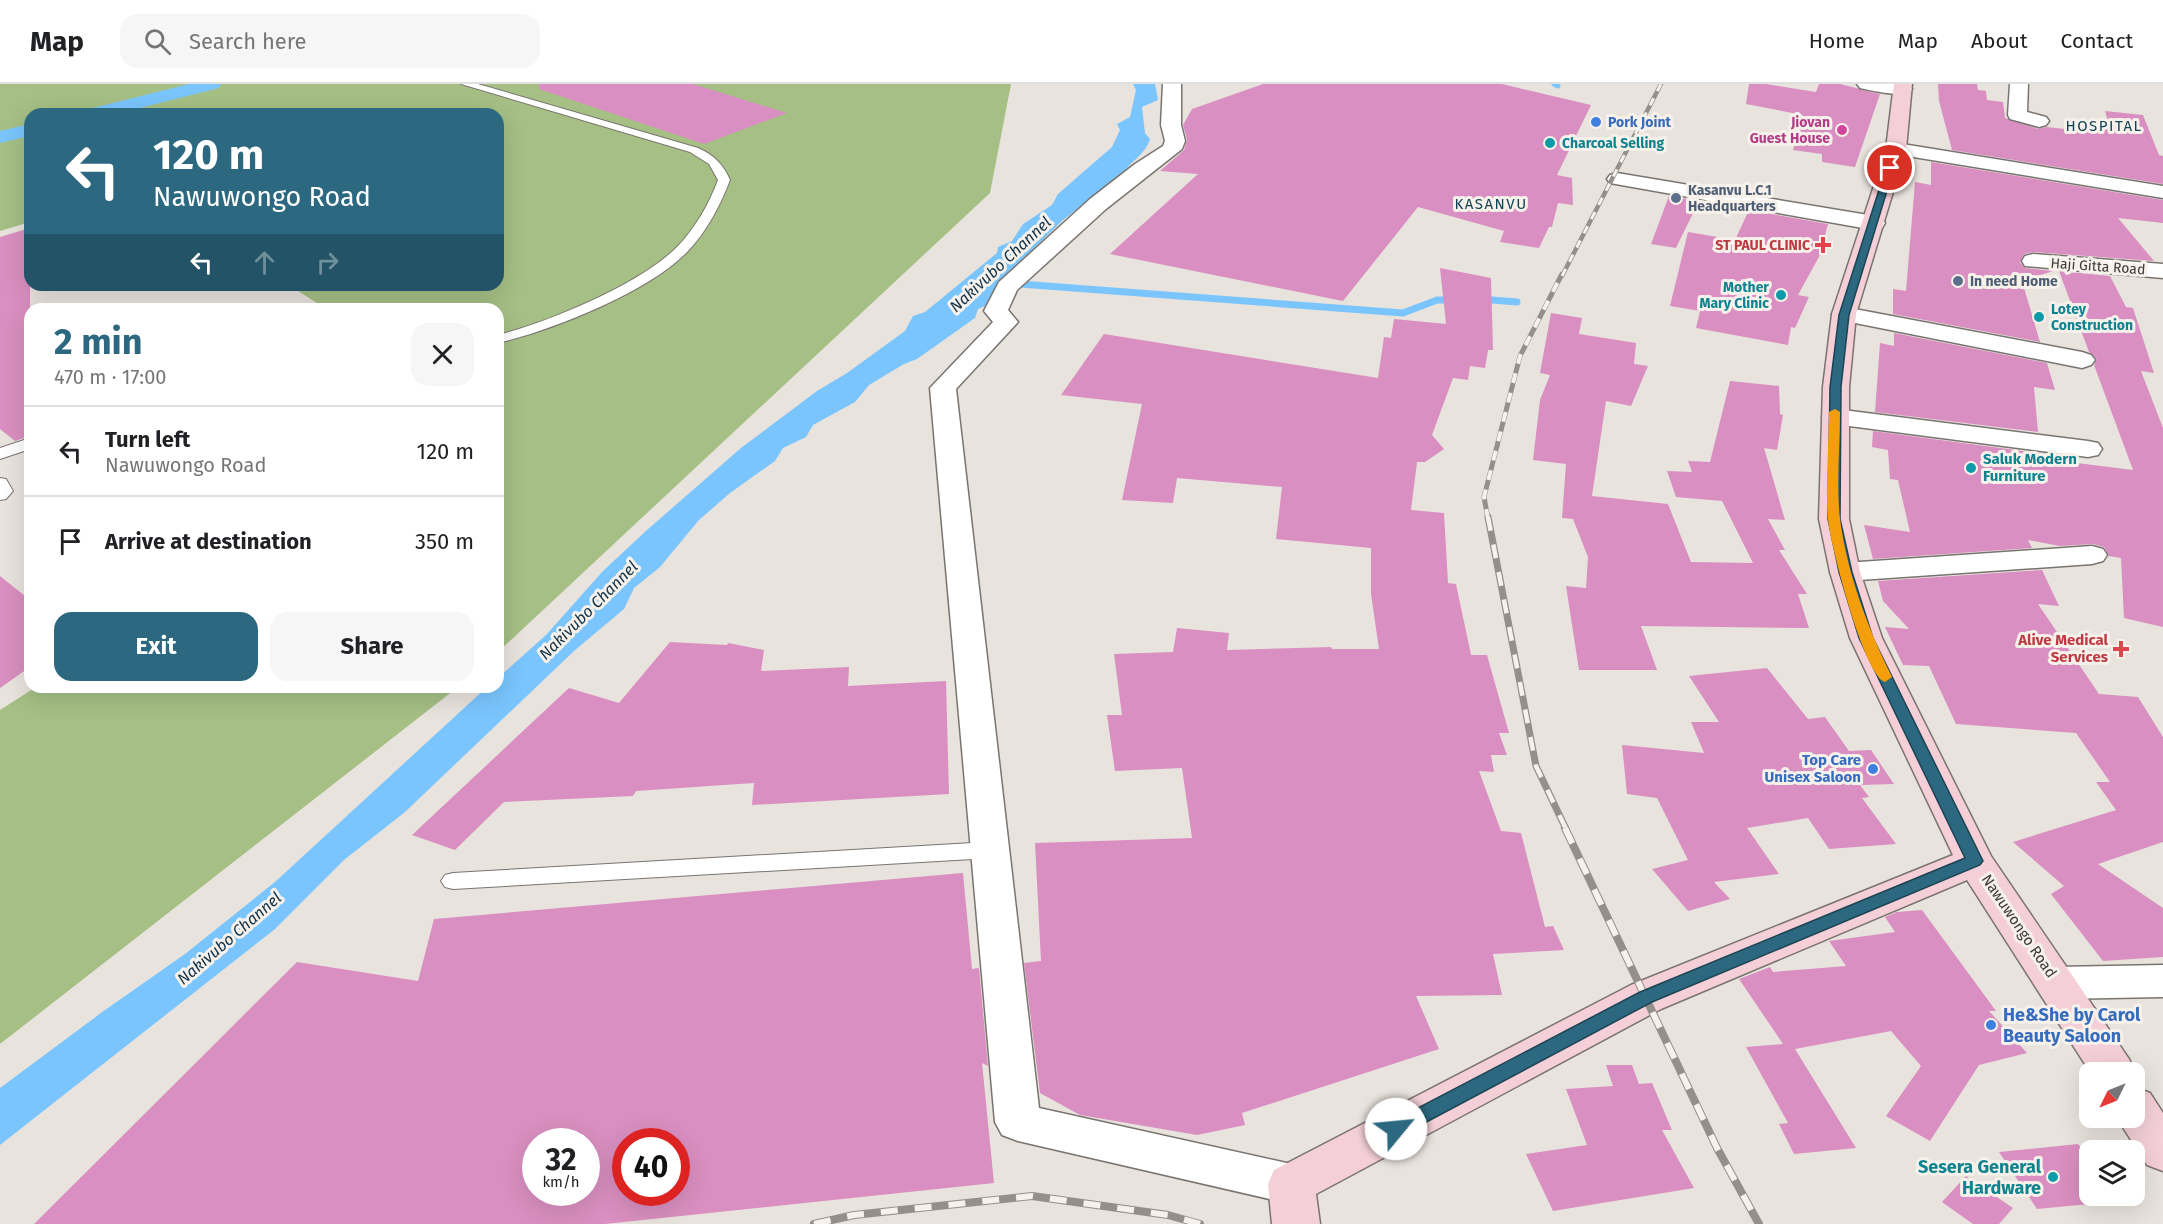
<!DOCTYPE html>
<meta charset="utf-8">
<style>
body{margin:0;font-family:"Fira Sans",sans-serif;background:#f6f6f6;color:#202124;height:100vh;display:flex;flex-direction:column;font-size:22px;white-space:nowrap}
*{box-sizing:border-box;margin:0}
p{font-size:20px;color:#757577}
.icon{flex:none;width:33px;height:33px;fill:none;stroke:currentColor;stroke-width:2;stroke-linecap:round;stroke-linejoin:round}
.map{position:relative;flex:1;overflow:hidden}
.details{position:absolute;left:24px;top:219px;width:480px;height:390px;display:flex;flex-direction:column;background:#fff;border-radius:18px;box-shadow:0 6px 24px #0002}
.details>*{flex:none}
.banner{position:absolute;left:24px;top:24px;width:480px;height:183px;border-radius:18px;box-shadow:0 6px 24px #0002;background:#2c6880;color:#fff;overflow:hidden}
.needle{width:39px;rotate:227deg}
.fabs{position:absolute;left:2079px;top:978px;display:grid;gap:12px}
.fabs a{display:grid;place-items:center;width:66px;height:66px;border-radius:12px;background:#fff;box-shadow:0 6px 24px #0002;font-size:30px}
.speed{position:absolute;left:522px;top:1044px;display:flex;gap:12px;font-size:30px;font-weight:700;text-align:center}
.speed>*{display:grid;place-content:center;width:78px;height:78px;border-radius:50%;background:#fff;box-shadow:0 6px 24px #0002;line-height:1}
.speed small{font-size:15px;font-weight:400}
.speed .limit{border:9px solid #d22;background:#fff;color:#111}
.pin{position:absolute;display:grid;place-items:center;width:51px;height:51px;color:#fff;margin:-26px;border:3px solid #fff;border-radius:50%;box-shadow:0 2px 6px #0007}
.me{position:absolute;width:66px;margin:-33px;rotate:62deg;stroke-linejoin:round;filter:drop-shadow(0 0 4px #0008)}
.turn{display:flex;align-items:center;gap:21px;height:126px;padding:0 30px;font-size:27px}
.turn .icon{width:78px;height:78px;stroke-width:2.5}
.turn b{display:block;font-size:42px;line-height:51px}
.lanes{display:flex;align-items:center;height:57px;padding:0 30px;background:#0003;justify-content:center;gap:30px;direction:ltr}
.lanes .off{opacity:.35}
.round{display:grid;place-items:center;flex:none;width:63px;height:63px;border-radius:18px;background:#f6f6f6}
.head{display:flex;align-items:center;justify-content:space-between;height:102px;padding:0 30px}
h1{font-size:36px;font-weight:700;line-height:45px;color:#2c6880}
.cta{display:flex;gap:12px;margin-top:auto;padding:12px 30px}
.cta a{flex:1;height:69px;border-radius:18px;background:#2c6880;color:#fff;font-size:24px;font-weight:700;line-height:69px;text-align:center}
.cta a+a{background:#f6f6f6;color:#202124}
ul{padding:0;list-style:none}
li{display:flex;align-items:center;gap:18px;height:90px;padding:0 30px;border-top:2px solid #e0e0e0}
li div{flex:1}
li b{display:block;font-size:22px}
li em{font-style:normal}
header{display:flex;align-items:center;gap:36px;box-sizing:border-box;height:84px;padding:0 30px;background:#fff;border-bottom:2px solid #e0e0e0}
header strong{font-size:28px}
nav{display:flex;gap:33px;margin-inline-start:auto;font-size:21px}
.search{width:420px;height:54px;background:#f6f6f6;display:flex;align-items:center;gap:15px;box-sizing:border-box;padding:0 21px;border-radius:18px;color:#757577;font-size:22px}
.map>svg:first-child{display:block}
.green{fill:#a5bf85}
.water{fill:#7ac5fd}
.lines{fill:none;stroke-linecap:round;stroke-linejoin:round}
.stream-far1{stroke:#7ac5fd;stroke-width:5}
.stream{stroke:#7ac5fd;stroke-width:7}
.canal{fill:#7ac5fd;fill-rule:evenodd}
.building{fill:#d98fc1;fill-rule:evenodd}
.lane-casing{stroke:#79746f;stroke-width:2}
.street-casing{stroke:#79746f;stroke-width:3}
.secondary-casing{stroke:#79746f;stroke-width:3}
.lane{fill:#fff;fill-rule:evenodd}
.street{fill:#fff;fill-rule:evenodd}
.secondary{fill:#f4cfd7;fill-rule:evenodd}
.rail-far3-casing{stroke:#948f8b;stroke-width:4.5}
.rail-far2-casing{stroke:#948f8b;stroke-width:5}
.rail-far1-casing{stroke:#948f8b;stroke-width:7}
.rail-casing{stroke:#948f8b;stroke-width:8}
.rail-far3{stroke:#f6f1ea;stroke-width:3;stroke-dasharray:8;stroke-linecap:butt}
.rail-far2{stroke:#f6f1ea;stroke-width:4;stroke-dasharray:10;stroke-linecap:butt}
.rail-far1{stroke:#f6f1ea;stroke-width:4.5;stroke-dasharray:14;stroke-linecap:butt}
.rail{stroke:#f6f1ea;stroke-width:6;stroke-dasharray:17;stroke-linecap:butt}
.route{fill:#2c6880;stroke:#1d4453;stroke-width:1.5}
.slow{fill:#f59e0b}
.shop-dot{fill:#3f7fe0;stroke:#f6f1ea;stroke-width:2}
.hotel-dot{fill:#d1479c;stroke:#f6f1ea;stroke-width:2}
.culture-dot{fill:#0f9aa8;stroke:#f6f1ea;stroke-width:2}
.service-dot{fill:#5c6f8a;stroke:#f6f1ea;stroke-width:2}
.health-dot{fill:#e0444e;stroke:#f6f1ea;stroke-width:2}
.labels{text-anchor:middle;stroke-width:6;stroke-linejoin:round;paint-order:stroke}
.far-shop-label{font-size:14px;font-weight:bold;fill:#366cbe;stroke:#f6f1ea;text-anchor:start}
.far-hotel-label{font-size:14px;font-weight:bold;fill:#b23c85;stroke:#f6f1ea;text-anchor:end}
.far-culture-label{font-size:14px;font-weight:bold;fill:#0d838f;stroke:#f6f1ea;text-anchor:start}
.far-service-label{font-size:14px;font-weight:bold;fill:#4e5e75;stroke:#f6f1ea;text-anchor:start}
.far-health-label{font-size:14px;font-weight:bold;fill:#be3a42;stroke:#f6f1ea;text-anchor:end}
.far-street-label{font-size:14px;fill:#3d3a38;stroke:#f6f1ea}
.far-quarter-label{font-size:15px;letter-spacing:1.5px;fill:#114355;stroke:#f6f1ea}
.culture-label{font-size:15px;font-weight:bold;fill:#0d838f;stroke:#f6f1ea;text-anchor:start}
.health-label{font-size:15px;font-weight:bold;fill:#be3a42;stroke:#f6f1ea;text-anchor:end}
.shop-label{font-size:15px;font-weight:bold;fill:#366cbe;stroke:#f6f1ea;text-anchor:end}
.street-label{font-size:15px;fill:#3d3a38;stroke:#f6f1ea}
.water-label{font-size:16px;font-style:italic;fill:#103148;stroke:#f6f1ea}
.near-shop-label{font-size:18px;font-weight:bold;fill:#366cbe;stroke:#f6f1ea;text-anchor:start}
.near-culture-label{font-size:18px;font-weight:bold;fill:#0d838f;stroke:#f6f1ea;text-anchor:end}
</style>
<header>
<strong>Map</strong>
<div class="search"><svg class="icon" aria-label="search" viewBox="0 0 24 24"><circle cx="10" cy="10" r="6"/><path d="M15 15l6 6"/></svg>Search here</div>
<nav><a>Home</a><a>Map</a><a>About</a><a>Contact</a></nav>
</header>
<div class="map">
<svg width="2163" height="1140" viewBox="0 0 2163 1140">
<rect width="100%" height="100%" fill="#e9e3dd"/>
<path class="green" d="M0,0h1011l-21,109 -492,459v-343h-172l-37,-24h209v-171h-468v108l-30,9z
M36,603h422l-458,357v-334z"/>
<path class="water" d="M1133,0h22l3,16 -16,7 3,26 5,6c-5,16 -18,21 -27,34l-60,47 -38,37 -8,17 -21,14 -2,14 -16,7 -3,9 -58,41 -13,5 -35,21 -14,17 -42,23 -7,12 -23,11 -8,13 -45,32 -31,27 -39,47 -26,21 -10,21 -50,42 -169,161 -61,48 -69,69 -275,216v-57l105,-78 80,-56 90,-72 212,-195h11v-9l48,-43 57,-64 44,-41 94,-82 76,-57 30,-18 58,-42 8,-15 12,-4 72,-59 1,-6 14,-6 11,-17 29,-19 6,-11 54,-47 8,-17 -3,-6 13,-7 6,-27z"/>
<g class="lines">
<path class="stream-far1" d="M1554,0l4,2"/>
<path class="stream" d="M1020,200l383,29 34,-13h17
M1480,215l37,3"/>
<path class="canal" d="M189,0h32l-2,4 -103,26h-34l3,-4z
M30,40v12l-30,7v-12z"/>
</g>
<path class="building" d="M539,0h154l94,29 -83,31 -165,-55z
M1263,0h239l89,21 -34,70 15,3 1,27 -15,-2 -6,24h-3l-10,21 -39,-6 4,-11 -86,-24 -75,94 -233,-47 88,-80 -38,-3 24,-21 3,-10 -4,-15 9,-16z
M1749,0h17l50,8 3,-8h21l40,10 -25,73 -33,-5v-8l-29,-4 10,-35 -57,-11z
M1938,0h39l1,6 8,1 1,9 16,2 2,16 33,11 8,-2 49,5 -1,-6 16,2 -5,-17 38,4 16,40 4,1v28l-211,-34 -13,-49z
M1931,78l232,38v23l-45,-5 36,43 -121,-9 -9,2 -4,8 5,6 28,3 -31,10 18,61 -147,-28v-25l13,2 9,-109 16,3z
M1669,112l30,5 -23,47 -25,-4z
M1749,126l79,14 -8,31 -22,40 11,2 -14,31 -4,-1 -3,18 -92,-17 4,-17 -30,-5 18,-74 47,8z
M30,144v208l-15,5 -15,-12v-192z
M1440,184l51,10 2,72h-5l-3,18 -15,-2 -2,14 -15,-2 -21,57 12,14 -19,13h-8l-6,48 33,3 4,70 8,1 15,71h16l22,78h-10l8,22h-16l3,17 -15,-1 22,60 20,2 24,94 8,-1 11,24 -71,4 9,41 -86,1 23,53 -197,64 3,12 -48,10 -117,-20 -40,-22 -16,-130 17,-2 -6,-118 157,-5 -10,-70 -67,3 -8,-56h15l-8,-61 59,-2 4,-24 52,5 -2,17 104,-3 1,2h47l-8,-55v-46l-95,-9 6,-52 -105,-9 -4,25 -51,-3 20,-96 -81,-9 43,-61 274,44 6,-41 7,1 3,-19 52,5z
M2059,187l51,5 16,31 7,1 21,65 -13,-2 22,57v199l-39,-9 -3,-60 -12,-2 -5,-9 -11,-3 -33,2 -32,-6 4,8 -159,11 -9,-34 46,7 -12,-52 -8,-1 -2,-29 -16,-3 1,-16 203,27 1,5 56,7 -39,-105 3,-6 -8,-7z
M1551,229l31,5 -3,16 57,9 -2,21 14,2 -17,40 -25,-5 -14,95 76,8 23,58 62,1 -31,-62 -46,-4 -9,-26 25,1 -4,-11 22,1 20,-81 49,5 1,28 3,1 -6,35 -13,-2 21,72 -17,-1 17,31h-6l28,44h-9l11,34 -168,-2 16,44h-78l-13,-84 20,2 2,-31 -15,-38 -11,-1 4,-54 -33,-4 7,-60 10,-25 -10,-2z
M1894,249l153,30 8,27 -21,-3 4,45 -163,-20 5,-69 14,3z
M2042,486l17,36 -21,-2 61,90 39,3 25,40v105l-65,22 65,44v49l-60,4 -52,-67 13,-8 -51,-44 103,-32 -20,-28h14l-34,-49 -120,-9 -27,-58 -26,-1 -18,-38 24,2 -26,-28 -5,-20z
M0,492l30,24v67l-30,21z
M670,558l57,3 1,-2 36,7 -3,21 88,-4 -1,19 98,-5 3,113 -197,11 2,-22 -118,8 -3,5 -129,6 -49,48 -43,-15 157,-147 50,15z
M1767,584l41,51 17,-2 24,34 22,-1 23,34 -34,1 9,12 -7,1 34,46 -67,5 -21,-31 -61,10 32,46 -65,8 16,17 -42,12 -36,-42 36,-9 -31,-62 -30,-4 -5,-49 82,8 -13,-31h28l-30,-46z
M963,789l9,96 7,-1 9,98 -6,-3 12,120 -389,41h-571l263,-262 121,19 16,-62zM536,1058h50v50h-50zM626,1058h50v50h-50z
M1922,826l74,101h-7l38,42 -48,12 -49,76 -44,-25 35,-50 -30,-35 -96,18 61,99 -62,6 -15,-30 9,-1 -42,-76 37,-3 -44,-65 31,-12 3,5 73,-6 -17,-25 66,-9 -10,-15 12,-5z
M1606,981h26l7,19 13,-1 20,47h-10l32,58 -141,23 -27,-57 61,-9 -21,-56 47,-3z
M2078,1060l12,15v45l-53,5 -38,-57z
M1966,1092l47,32 -14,16h-26l-31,-22z"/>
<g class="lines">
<defs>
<path id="lane" d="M461,0h17l220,64c16,7 25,16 32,32 -10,26 -23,51 -42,71 -39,41 -135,79 -190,92v-8c51,-13 143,-51 180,-89 18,-19 31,-42 40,-66l-9,-16 -19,-12z
M30,354v11l-30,10v-11z
M0,394l6,1 7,12 -7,8 -6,1z
M990,758l8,2 3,6 -3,6 -8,2 -537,31 -8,-2 -4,-6 4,-6 8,-2z"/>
<path id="street" d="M1163,0h18v41l4,16 -3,8 -76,60 -89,81 -9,20 10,12 -62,67 83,719 252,56 17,6 6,14 -6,14 -17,6 -273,-63 -16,-6 -7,-13 -65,-734 63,-66 -9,-11 15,-29 91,-83 45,-35 28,-18 2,-5 -4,-16z
M1857,0h48l7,5 -3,4c-14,3 -35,-2 -49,-5z
M2010,0h18l-1,28 19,5 3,4 -3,4 -7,2 -29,-8 -2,-4z
M1896,59l267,43v12l-274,-45 -3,-4 3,-4z
M1617,89l257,43 8,2 3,5 -3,5 -8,2 -264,-47 -3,-4 3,-4z
M2033,170l130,10v14l-138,-12 -3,-5 3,-5z
M1844,223l238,45 9,3 4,5 -4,5 -9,3 -247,-49 -3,-5 3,-5z
M1835,325l253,32 10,2 4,6 -4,6 -10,2 -262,-34 -4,-6 4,-6z
M2092,462l11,3 4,6 -4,6 -11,3 -247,17 -11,-2 -4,-7 4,-7 11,-2z
M2163,881v32l-106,2 -15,-5 -6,-11 6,-11 15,-5z"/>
<path id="secondary" d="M1894,0h18l-6,65 -50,165 -7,73v132l11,53 22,66 109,218 138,203 6,13 -1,1 -44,-1 -123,-192 -306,129 -345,185 4,30h-48l-4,-40 6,-14 357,-185 322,-130 -103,-217 -20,-66 -11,-53 4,-132 9,-73 54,-165z
M2134,1003l16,6 13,20v58l-16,-6 -30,-47h17z"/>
</defs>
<use href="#lane" class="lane-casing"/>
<use href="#street" class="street-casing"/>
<use href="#secondary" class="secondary-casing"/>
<use href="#lane" class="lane"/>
<use href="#street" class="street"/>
<use href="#secondary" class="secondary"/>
<defs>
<path id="rail-far3" d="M1562,192l99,-192"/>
<path id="rail-far2" d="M1488,435l-4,-22 36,-141 42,-82"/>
<path id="rail-far1" d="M1488,433l48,249 30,63"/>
<path id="rail" d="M1565,744l152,320 42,76
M814,1140l40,-9 178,-19 136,19 32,9"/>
</defs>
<use href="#rail-far3" class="rail-far3-casing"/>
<use href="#rail-far2" class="rail-far2-casing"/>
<use href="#rail-far1" class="rail-far1-casing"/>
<use href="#rail" class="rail-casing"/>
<use href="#rail-far3" class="rail-far3"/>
<use href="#rail-far2" class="rail-far2"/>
<use href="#rail-far1" class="rail-far1"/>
<use href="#rail" class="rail"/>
</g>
<path class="route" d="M1890,81l4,3 -45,147 -8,72 -1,132 12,53 21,66 110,223 -3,4 -328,137 -250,133 -6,2 -7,-2 -3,-6 3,-6 251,-131 325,-134 -106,-220 -20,-66 -11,-53 2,-132 9,-72 47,-147z"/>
<path class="slow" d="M1835,325l5,3c0,35 -4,73 0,107 7,55 28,109 52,158l-7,5c-21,-6 -55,-139 -57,-163 -3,-35 1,-72 1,-107z"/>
<g class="shop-dot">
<circle cx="1596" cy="38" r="6"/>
<circle cx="1873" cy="685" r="6"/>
<circle cx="1991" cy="941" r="6"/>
</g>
<circle class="hotel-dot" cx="1842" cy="46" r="6"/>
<g class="culture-dot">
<circle cx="1550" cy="59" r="6"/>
<circle cx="1781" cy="211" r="6"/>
<circle cx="2039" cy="233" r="6"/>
<circle cx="1971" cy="384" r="6"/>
<circle cx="2053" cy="1093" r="6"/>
</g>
<g class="service-dot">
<circle cx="1676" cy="114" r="6"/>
<circle cx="1958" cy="197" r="6"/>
</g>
<g class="health-dot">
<path d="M1820 152h6v6h6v6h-6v6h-6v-6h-6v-6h6z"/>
<path d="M2118 556h6v6h6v6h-6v6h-6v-6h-6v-6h6z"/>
</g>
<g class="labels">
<g class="far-shop-label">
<text x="1608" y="43">Pork Joint</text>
</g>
<g class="far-hotel-label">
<text x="1830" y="43">Jiovan<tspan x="1830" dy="16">Guest House</tspan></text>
</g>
<g class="far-culture-label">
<text x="1562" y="64">Charcoal Selling</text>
<text x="1769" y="208" text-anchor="end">Mother<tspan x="1769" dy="16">Mary Clinic</tspan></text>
<text x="2051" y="230">Lotey<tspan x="2051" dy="16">Construction</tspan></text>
</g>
<g class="far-service-label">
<text x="1688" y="111">Kasanvu L.C.1<tspan x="1688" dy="16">Headquarters</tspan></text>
<text x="1970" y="202">In need Home</text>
</g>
<g class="far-health-label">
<text x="1810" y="166">ST PAUL CLINIC</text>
</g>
<g class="far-street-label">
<text transform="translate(2098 182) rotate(4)" y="5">Haji Gitta Road</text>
</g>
<g class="far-quarter-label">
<text x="2104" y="47">HOSPITAL</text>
<text x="1491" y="125">KASANVU</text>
</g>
<g class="culture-label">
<text x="1983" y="380">Saluk Modern<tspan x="1983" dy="17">Furniture</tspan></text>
</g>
<g class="health-label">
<text x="2108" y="561">Alive Medical<tspan x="2108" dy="17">Services</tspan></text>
</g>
<g class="shop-label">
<text x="1861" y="681">Top Care<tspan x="1861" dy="17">Unisex Saloon</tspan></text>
</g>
<g class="street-label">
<text transform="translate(2019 842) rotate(56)" y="5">Nawuwongo Road</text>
</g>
<g class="water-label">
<text transform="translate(1000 180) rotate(-43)" y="6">Nakivubo Channel</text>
<text transform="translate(588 526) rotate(-45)" y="6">Nakivubo Channel</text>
<text transform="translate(229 854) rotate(-41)" y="6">Nakivubo Channel</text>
</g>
<g class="near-shop-label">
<text x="2003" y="937">He&amp;She by Carol<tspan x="2003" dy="21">Beauty Saloon</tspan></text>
</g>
<g class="near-culture-label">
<text x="2041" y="1089">Sesera General<tspan x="2041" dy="21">Hardware</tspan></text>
</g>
</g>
</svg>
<div class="fabs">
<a><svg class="needle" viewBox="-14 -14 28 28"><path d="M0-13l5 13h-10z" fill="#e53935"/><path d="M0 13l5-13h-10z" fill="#757577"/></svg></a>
<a><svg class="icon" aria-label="layers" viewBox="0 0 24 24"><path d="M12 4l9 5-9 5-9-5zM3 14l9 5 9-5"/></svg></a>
</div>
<div class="speed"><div>32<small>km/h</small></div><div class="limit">40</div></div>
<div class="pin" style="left:1890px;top:84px;background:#d93025"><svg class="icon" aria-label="arrive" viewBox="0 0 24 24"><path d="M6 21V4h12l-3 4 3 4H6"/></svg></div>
<svg class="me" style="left:1396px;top:1045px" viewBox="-20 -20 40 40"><circle r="19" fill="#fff"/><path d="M0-13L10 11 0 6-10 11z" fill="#2c6880"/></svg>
<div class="banner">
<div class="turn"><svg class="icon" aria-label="left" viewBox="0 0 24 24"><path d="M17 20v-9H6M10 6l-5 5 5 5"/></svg><div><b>120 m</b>Nawuwongo Road</div></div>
<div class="lanes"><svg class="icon" aria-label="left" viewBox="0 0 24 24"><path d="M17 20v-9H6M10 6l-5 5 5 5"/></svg><svg class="icon off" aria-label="ahead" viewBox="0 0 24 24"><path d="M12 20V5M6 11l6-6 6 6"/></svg><svg class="icon off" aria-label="right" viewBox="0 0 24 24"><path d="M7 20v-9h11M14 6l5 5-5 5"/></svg></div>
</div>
<section class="details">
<div class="head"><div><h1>2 min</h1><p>470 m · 17:00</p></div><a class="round"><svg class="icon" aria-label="close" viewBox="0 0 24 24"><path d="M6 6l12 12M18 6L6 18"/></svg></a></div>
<ul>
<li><svg class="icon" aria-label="left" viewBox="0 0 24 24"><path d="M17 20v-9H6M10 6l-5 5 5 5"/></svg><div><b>Turn left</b><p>Nawuwongo Road</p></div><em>120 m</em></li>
<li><svg class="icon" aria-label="arrive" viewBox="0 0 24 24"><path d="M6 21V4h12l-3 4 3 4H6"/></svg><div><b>Arrive at destination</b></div><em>350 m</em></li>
</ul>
<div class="cta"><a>Exit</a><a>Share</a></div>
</section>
</div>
